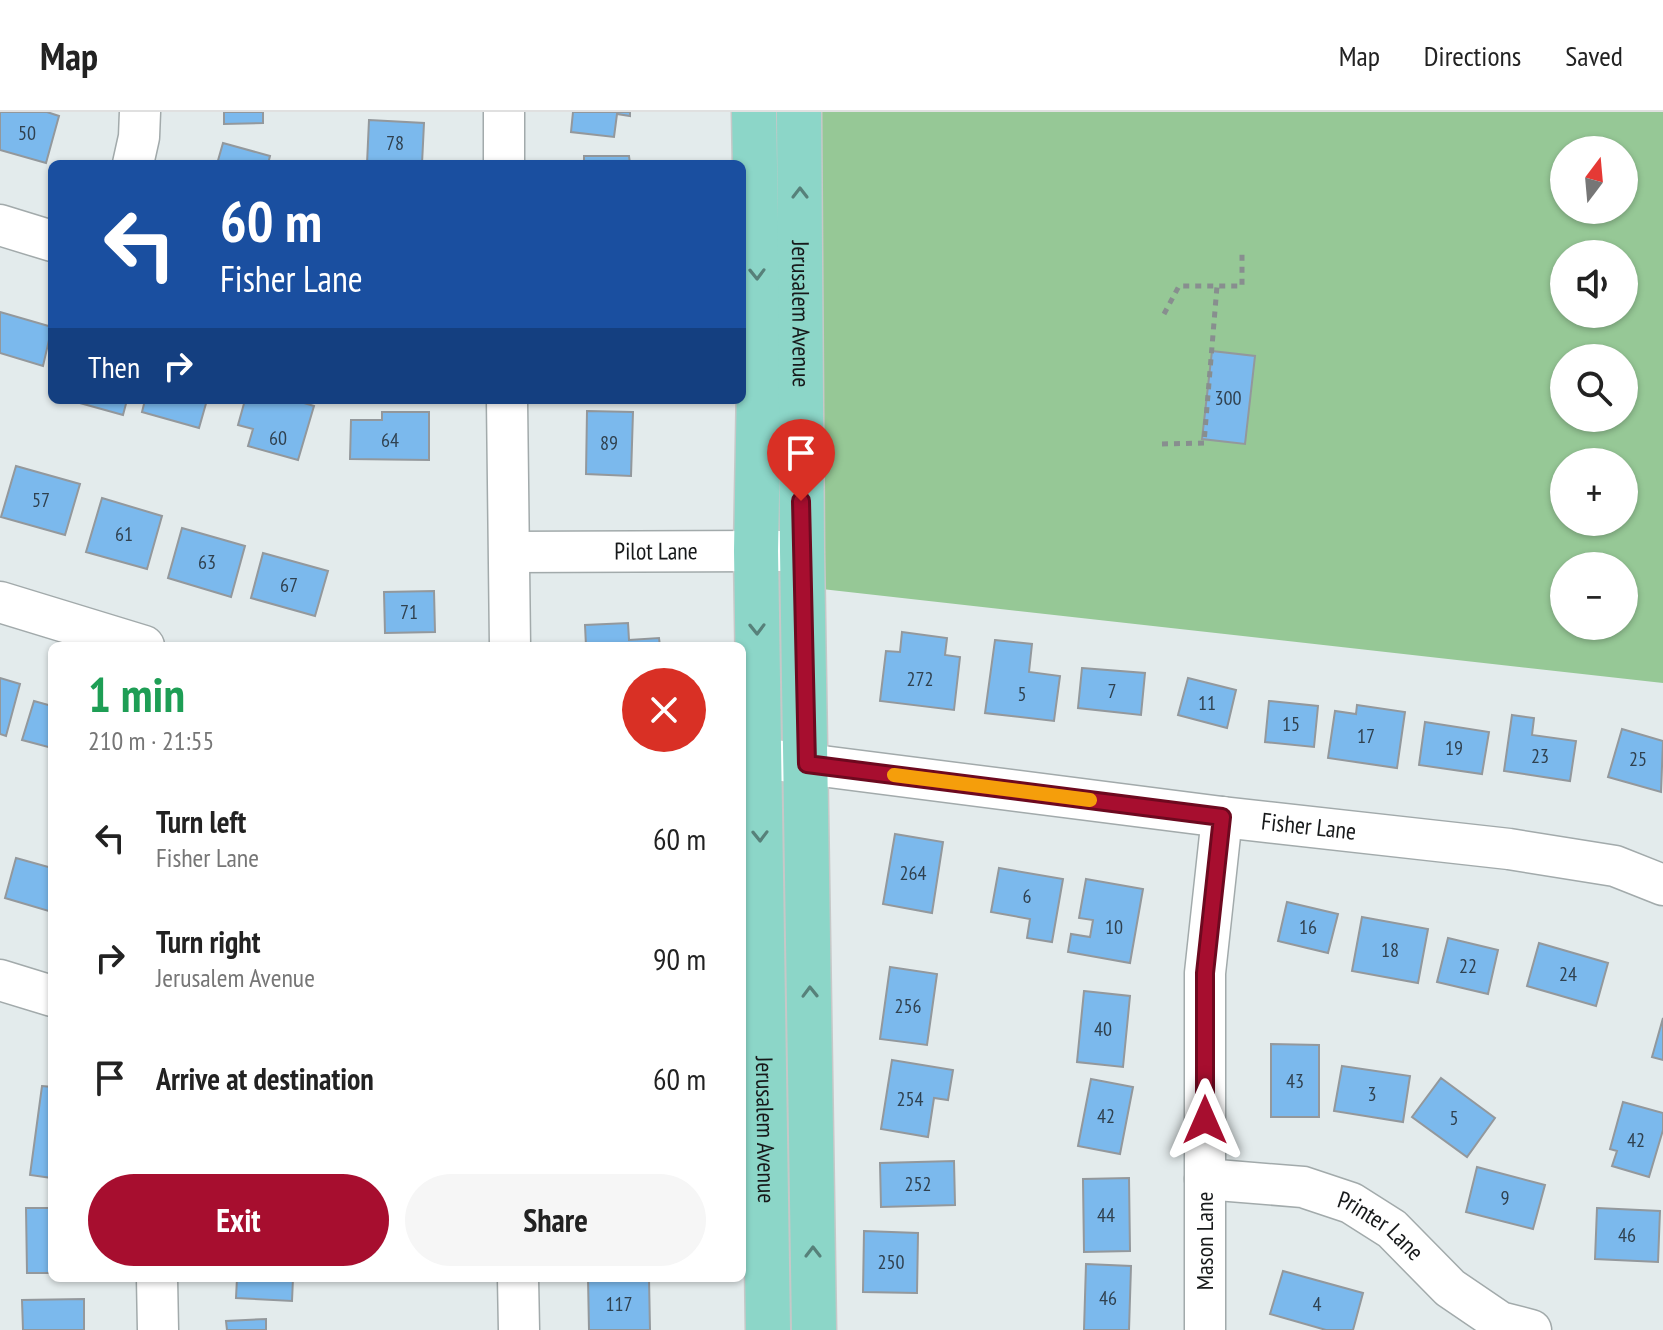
<!DOCTYPE html>
<meta charset="utf-8">
<style>
body{margin:0;font-family:"PT Sans Narrow",sans-serif;background:#f6f6f6;color:#222;height:100vh;display:flex;flex-direction:column;font-size:30px;white-space:nowrap}
*{box-sizing:border-box;margin:0}
p{font-size:26px;color:#767676}
.icon{flex:none;width:44px;height:44px;fill:none;stroke:currentColor;stroke-width:2;stroke-linecap:round;stroke-linejoin:round}
.map{position:relative;flex:1;overflow:hidden}
.sheet{position:absolute;left:48px;top:530px;width:698px;height:640px;display:flex;flex-direction:column;background:#fff;border-radius:12px;box-shadow:0 2px 6px #0004}
.sheet>*{flex:none}
.hud{position:absolute;left:48px;top:48px;width:698px;height:244px;border-radius:12px;box-shadow:0 2px 6px #0004;background:#1a4fa0;color:#fff;overflow:hidden}
.needle{width:52px;rotate:16deg}
.buttons{position:absolute;left:1550px;top:24px;display:grid;gap:16px}
.buttons a{display:grid;place-items:center;width:88px;height:88px;border-radius:50%;background:#fff;box-shadow:0 2px 6px #0004;font-size:40px}
.pin{position:absolute;display:grid;place-items:center;width:68px;height:68px;color:#fff;margin:-82px -34px;border-radius:50% 50% 50% 0;rotate:-45deg;box-shadow:0 0 8px #0007}
.pin .icon{rotate:45deg}
.me{position:absolute;width:88px;margin:-44px;rotate:0deg;stroke-linejoin:round;filter:drop-shadow(0 0 6px #0008)}
.turn{display:flex;align-items:center;gap:28px;height:168px;padding:0 40px;font-size:36px}
.turn .icon{width:104px;height:104px;stroke-width:2.5}
.turn b{display:block;font-size:56px;line-height:68px}
.then{display:flex;align-items:center;height:76px;padding:0 40px;background:#0003;gap:16px;font-size:30px}
.round{display:grid;place-items:center;flex:none;width:84px;height:84px;border-radius:42px;background:#f6f6f6}
.overview{display:flex;align-items:center;justify-content:space-between;height:136px;padding:0 40px}
h1{font-size:48px;font-weight:700;line-height:60px;color:#1e9e55}
.cta{display:flex;gap:16px;margin-top:auto;padding:16px 40px}
.cta a{flex:1;height:92px;border-radius:48px;background:#a70e2f;color:#fff;font-size:32px;font-weight:700;line-height:92px;text-align:center}
.cta a+a{background:#f6f6f6;color:#222}
ul{padding:0;list-style:none}
li{display:flex;align-items:center;gap:24px;height:120px;padding:0 40px}
li div{flex:1}
li b{display:block;font-size:30px}
li em{font-style:normal}
header{display:flex;align-items:center;gap:48px;box-sizing:border-box;height:112px;padding:0 40px;background:#fff;border-bottom:2px solid #e0e0e0}
header strong{font-size:38px}
nav{display:flex;gap:44px;margin-inline-start:auto;font-size:28px}
.map>svg:first-child{display:block}
.green{fill:#96c896;fill-rule:evenodd}
.building{fill:#7bb9ed;stroke:#93989c;stroke-width:2}
.lines{fill:none;stroke-linecap:round;stroke-linejoin:round}
.minor-casing{stroke:#a2aaab;stroke-width:43}
.major-casing{stroke:#c7c8c8;stroke-width:47}
.path{stroke:#888e8f;stroke-width:5;stroke-dasharray:6 6;stroke-linecap:butt}
.minor{stroke:#fff;stroke-width:40}
.major{stroke:#8cd6c8;stroke-width:44}
.oneway{stroke:#57817a}
.route-casing{stroke:#6d091f;stroke-width:20}
.route{stroke:#a70e2f;stroke-width:14}
.slow{stroke:#f59e0b;stroke-width:14}
.labels{text-anchor:middle;stroke-width:8;stroke-linejoin:round;paint-order:stroke}
.number-label{font-size:20px;fill:#30414f}
.street-label{font-size:24px;fill:#17191a;stroke:#fff}
</style>
<header>
<strong>Map</strong>
<nav><a>Map</a><a>Directions</a><a>Saved</a></nav>
</header>
<div class="map">
<svg width="1663" height="1218" viewBox="0 0 1663 1218">
<rect width="100%" height="100%" fill="#e3ebec"/>
<path class="green" d="M791,0h872v571l-868,-97zM1564,38h60v60h-60zM1564,142h60v60h-60zM1564,246h60v60h-60zM1564,350h60v60h-60zM1564,454h60v60h-60z"/>
<path class="building" d="M0,0h47l12,4 -13,47 -46,-13z
M224,0h39v11l-39,1z
M573,0h57v4l-13,-2 -3,23 -43,-5z
M369,8l55,3 -2,41h-55z
M223,31l47,13 -2,8h-51z
M584,44h45l1,8h-46z
M0,200l52,15 -9,39 -43,-13z
M1212,239l43,5 -10,88 -43,-5z
M69,288h58l-4,15z
M145,288h62l-8,28 -57,-16z
M245,288h49l20,6 -16,54 -50,-14 5,-17 -15,-4z
M587,299l46,1 -2,64 -45,-2z
M382,300h47v48l-79,-1 1,-39h31z
M16,354l64,18 -15,51 -64,-18z
M102,386l60,18 -15,53 -61,-17z
M182,416l63,18 -14,51 -63,-19z
M263,441l65,18 -13,45 -64,-18z
M434,479l1,41 -50,1 -1,-41z
M628,511l1,17 30,-2 1,8h-74l-1,-21z
M902,520l45,6 -2,17 15,2 -6,53 -74,-9 6,-50 14,1z
M995,528l37,4 -3,28 31,4 -6,45 -69,-8z
M1082,556l63,5 -4,42 -63,-7z
M0,566l20,6 -14,52 -6,-2z
M1188,566l48,12 -9,38 -49,-13z
M34,589l18,5v42l-30,-8z
M1269,589l49,5 -4,41 -49,-5z
M1357,593l48,7 -8,56 -69,-10 7,-47 21,3z
M1512,603l22,3 -2,17 44,6 -6,40 -66,-10z
M1425,610l64,10 -7,42 -63,-9z
M1622,617l41,12 -2,51 -53,-15z
M895,722l48,8 -11,71 -49,-9z
M16,746l36,10v44l-47,-14z
M999,756l64,11 -11,63 -25,-4 3,-19 -39,-7z
M1086,767l57,10 -13,74 -62,-11 3,-18 19,3 3,-17 -14,-2z
M1287,790l51,12 -10,39 -50,-12z
M1362,805l66,12 -10,54 -66,-12z
M1448,826l50,12 -10,44 -51,-12z
M1539,831l69,20 -12,43 -69,-20z
M890,855l47,7 -10,71 -47,-6z
M1084,879l46,5 -7,71 -46,-5z
M1663,906v42l-11,-3z
M1271,932l48,1v72h-48z
M892,948l61,10 -5,30 -14,-2 -6,39 -47,-8z
M1342,954l68,10 -7,46 -69,-11z
M1441,966l54,40 -28,39 -55,-40z
M1091,967l42,8 -13,67 -42,-8z
M42,974l10,1v91l-22,-3z
M1623,990l40,11v17l-14,47 -37,-11 5,-15 -7,-2z
M954,1049l1,44 -74,2 -1,-44z
M1477,1055l68,18 -12,44 -67,-17z
M1129,1066l1,73 -46,1 -1,-73z
M26,1096h26v65h-25z
M1597,1096l63,3 -2,51 -63,-3z
M864,1119l54,2 -1,60 -54,-1z
M1086,1152l45,2 -2,64h-45z
M1283,1159l80,22 -10,37h-27l-56,-16z
M237,1166h56l-1,23 -56,-3z
M588,1166h61l1,52h-61z
M84,1187v31h-61l-1,-30z
M266,1207v11h-39l-1,-9z"/>
<g class="lines">
<defs>
<g id="minor">
<path d="M504,0v52"/>
<path d="M133,52l6,-27 1,-25"/>
<path d="M0,113l52,16"/>
<path d="M507,288l3,246"/>
<path id="s1" d="M510,440l280,-1"/>
<path d="M0,490l144,44"/>
<path id="s2" d="M759,646l463,59 287,32 106,17 48,19"/>
<path d="M0,868l52,16"/>
<path id="s3" d="M1205,1067l98,8 48,16 41,26 58,59 50,34 31,8"/>
<path d="M157,1166l1,52"/>
<path d="M518,1166l1,52"/>
<path d="M1205,1218v-357l17,-156"/>
</g>
<g id="major">
<path id="s4" d="M754,0l5,273 -3,166 12,779"/>
<path id="s5" d="M799,0l3,439 12,779"/>
</g>
</defs>
<use href="#minor" class="minor-casing"/>
<use href="#major" class="major-casing"/>
<path class="path" d="M1164,202l15,-28h63v-34
M1162,332l42,-1 13,-157"/>
<use href="#minor" class="minor"/>
<use href="#major" class="major"/>
</g>
<defs><path id="oneway-chevron" d="M-2-3.5L2.5 0L-2 3.5" fill="none" stroke-width="1.6" stroke-linecap="round" stroke-linejoin="round" transform="scale(2)"/></defs>
<g class="oneway">
<use href="#oneway-chevron" transform="translate(800 81) rotate(-90)"/>
<use href="#oneway-chevron" transform="translate(757 162) rotate(89)"/>
<use href="#oneway-chevron" transform="translate(757 517) rotate(89)"/>
<use href="#oneway-chevron" transform="translate(760 724) rotate(89)"/>
<use href="#oneway-chevron" transform="translate(810 880) rotate(-91)"/>
<use href="#oneway-chevron" transform="translate(813 1140) rotate(-90)"/>
</g>
<g class="lines">
<defs>
<path id="route" d="M801,389l6,263 415,53 -17,156v147"/>
</defs>
<use href="#route" class="route-casing"/>
<use href="#route" class="route"/>
<path class="slow" d="M894,663l196,25"/>
</g>
<g class="labels">
<g class="number-label">
<text x="27" y="28">50</text>
<text x="395" y="38">78</text>
<text x="1228" y="293">300</text>
<text x="278" y="333">60</text>
<text x="390" y="335">64</text>
<text x="609" y="338">89</text>
<text x="41" y="395">57</text>
<text x="124" y="429">61</text>
<text x="207" y="457">63</text>
<text x="289" y="480">67</text>
<text x="409" y="507">71</text>
<text x="920" y="574">272</text>
<text x="1112" y="586">7</text>
<text x="1022" y="589">5</text>
<text x="1207" y="598">11</text>
<text x="1291" y="619">15</text>
<text x="1366" y="631">17</text>
<text x="1454" y="643">19</text>
<text x="1540" y="651">23</text>
<text x="1638" y="654">25</text>
<text x="913" y="768">264</text>
<text x="1027" y="791">6</text>
<text x="1114" y="822">10</text>
<text x="1308" y="822">16</text>
<text x="1390" y="845">18</text>
<text x="1468" y="861">22</text>
<text x="1568" y="869">24</text>
<text x="908" y="901">256</text>
<text x="1103" y="924">40</text>
<text x="1295" y="976">43</text>
<text x="1372" y="989">3</text>
<text x="910" y="994">254</text>
<text x="1106" y="1011">42</text>
<text x="1454" y="1013">5</text>
<text x="1636" y="1035">42</text>
<text x="918" y="1079">252</text>
<text x="1505" y="1093">9</text>
<text x="1106" y="1110">44</text>
<text x="1627" y="1130">46</text>
<text x="891" y="1157">250</text>
<text x="1108" y="1193">46</text>
<text x="619" y="1199">117</text>
<text x="1317" y="1199">4</text>
</g>
<g class="street-label">
<text dy="8" stroke="none"><textPath href="#s5" startOffset="202">Jerusalem Avenue</textPath></text>
<text dy="8" stroke="none"><textPath href="#s1" startOffset="146">Pilot Lane</textPath></text>
<text dy="8" stroke="none"><textPath href="#s2" startOffset="554">Fisher Lane</textPath></text>
<text dy="8" stroke="none"><textPath href="#s4" startOffset="1018">Jerusalem Avenue</textPath></text>
<text dy="8" stroke="none"><textPath href="#s3" startOffset="186">Printer Lane</textPath></text>
<text transform="translate(1205 1129) rotate(-90)" y="8">Mason Lane</text>
</g>
</g>
</svg>
<div class="buttons">
<a><svg class="needle" viewBox="-14 -14 28 28"><path d="M0-13l5 13h-10z" fill="#e53935"/><path d="M0 13l5-13h-10z" fill="#767676"/></svg></a>
<a><svg class="icon" aria-label="sound" viewBox="0 0 24 24"><path d="M4 9h4l5-4v14l-5-4H4zM17 9q2 3 0 6"/></svg></a>
<a><svg class="icon" aria-label="search" viewBox="0 0 24 24"><circle cx="10" cy="10" r="6"/><path d="M15 15l6 6"/></svg></a>
<a>+</a>
<a>−</a>
</div>
<div class="pin" style="left:801px;top:389px;background:#d93025"><svg class="icon" aria-label="arrive" viewBox="0 0 24 24"><path d="M6 21V4h12l-3 4 3 4H6"/></svg></div>
<svg class="me" style="left:1205px;top:1008px" viewBox="-20 -20 40 40"><path d="M0-17L14 15 0 8-14 15z" fill="#a70e2f" stroke="#fff" stroke-width="4"/></svg>
<div class="hud">
<div class="turn"><svg class="icon" aria-label="left" viewBox="0 0 24 24"><path d="M17 20v-9H6M10 6l-5 5 5 5"/></svg><div><b>60 m</b>Fisher Lane</div></div>
<div class="then">Then<svg class="icon" aria-label="right" viewBox="0 0 24 24"><path d="M7 20v-9h11M14 6l5 5-5 5"/></svg></div>
</div>
<section class="sheet">
<div class="overview"><div><h1>1 min</h1><p>210 m · 21:55</p></div><a class="round" style="background:#d93025;color:#fff"><svg class="icon" aria-label="close" viewBox="0 0 24 24"><path d="M6 6l12 12M18 6L6 18"/></svg></a></div>
<ul>
<li><svg class="icon" aria-label="left" viewBox="0 0 24 24"><path d="M17 20v-9H6M10 6l-5 5 5 5"/></svg><div><b>Turn left</b><p>Fisher Lane</p></div><em>60 m</em></li>
<li><svg class="icon" aria-label="right" viewBox="0 0 24 24"><path d="M7 20v-9h11M14 6l5 5-5 5"/></svg><div><b>Turn right</b><p>Jerusalem Avenue</p></div><em>90 m</em></li>
<li><svg class="icon" aria-label="arrive" viewBox="0 0 24 24"><path d="M6 21V4h12l-3 4 3 4H6"/></svg><div><b>Arrive at destination</b></div><em>60 m</em></li>
</ul>
<div class="cta"><a>Exit</a><a>Share</a></div>
</section>
</div>
